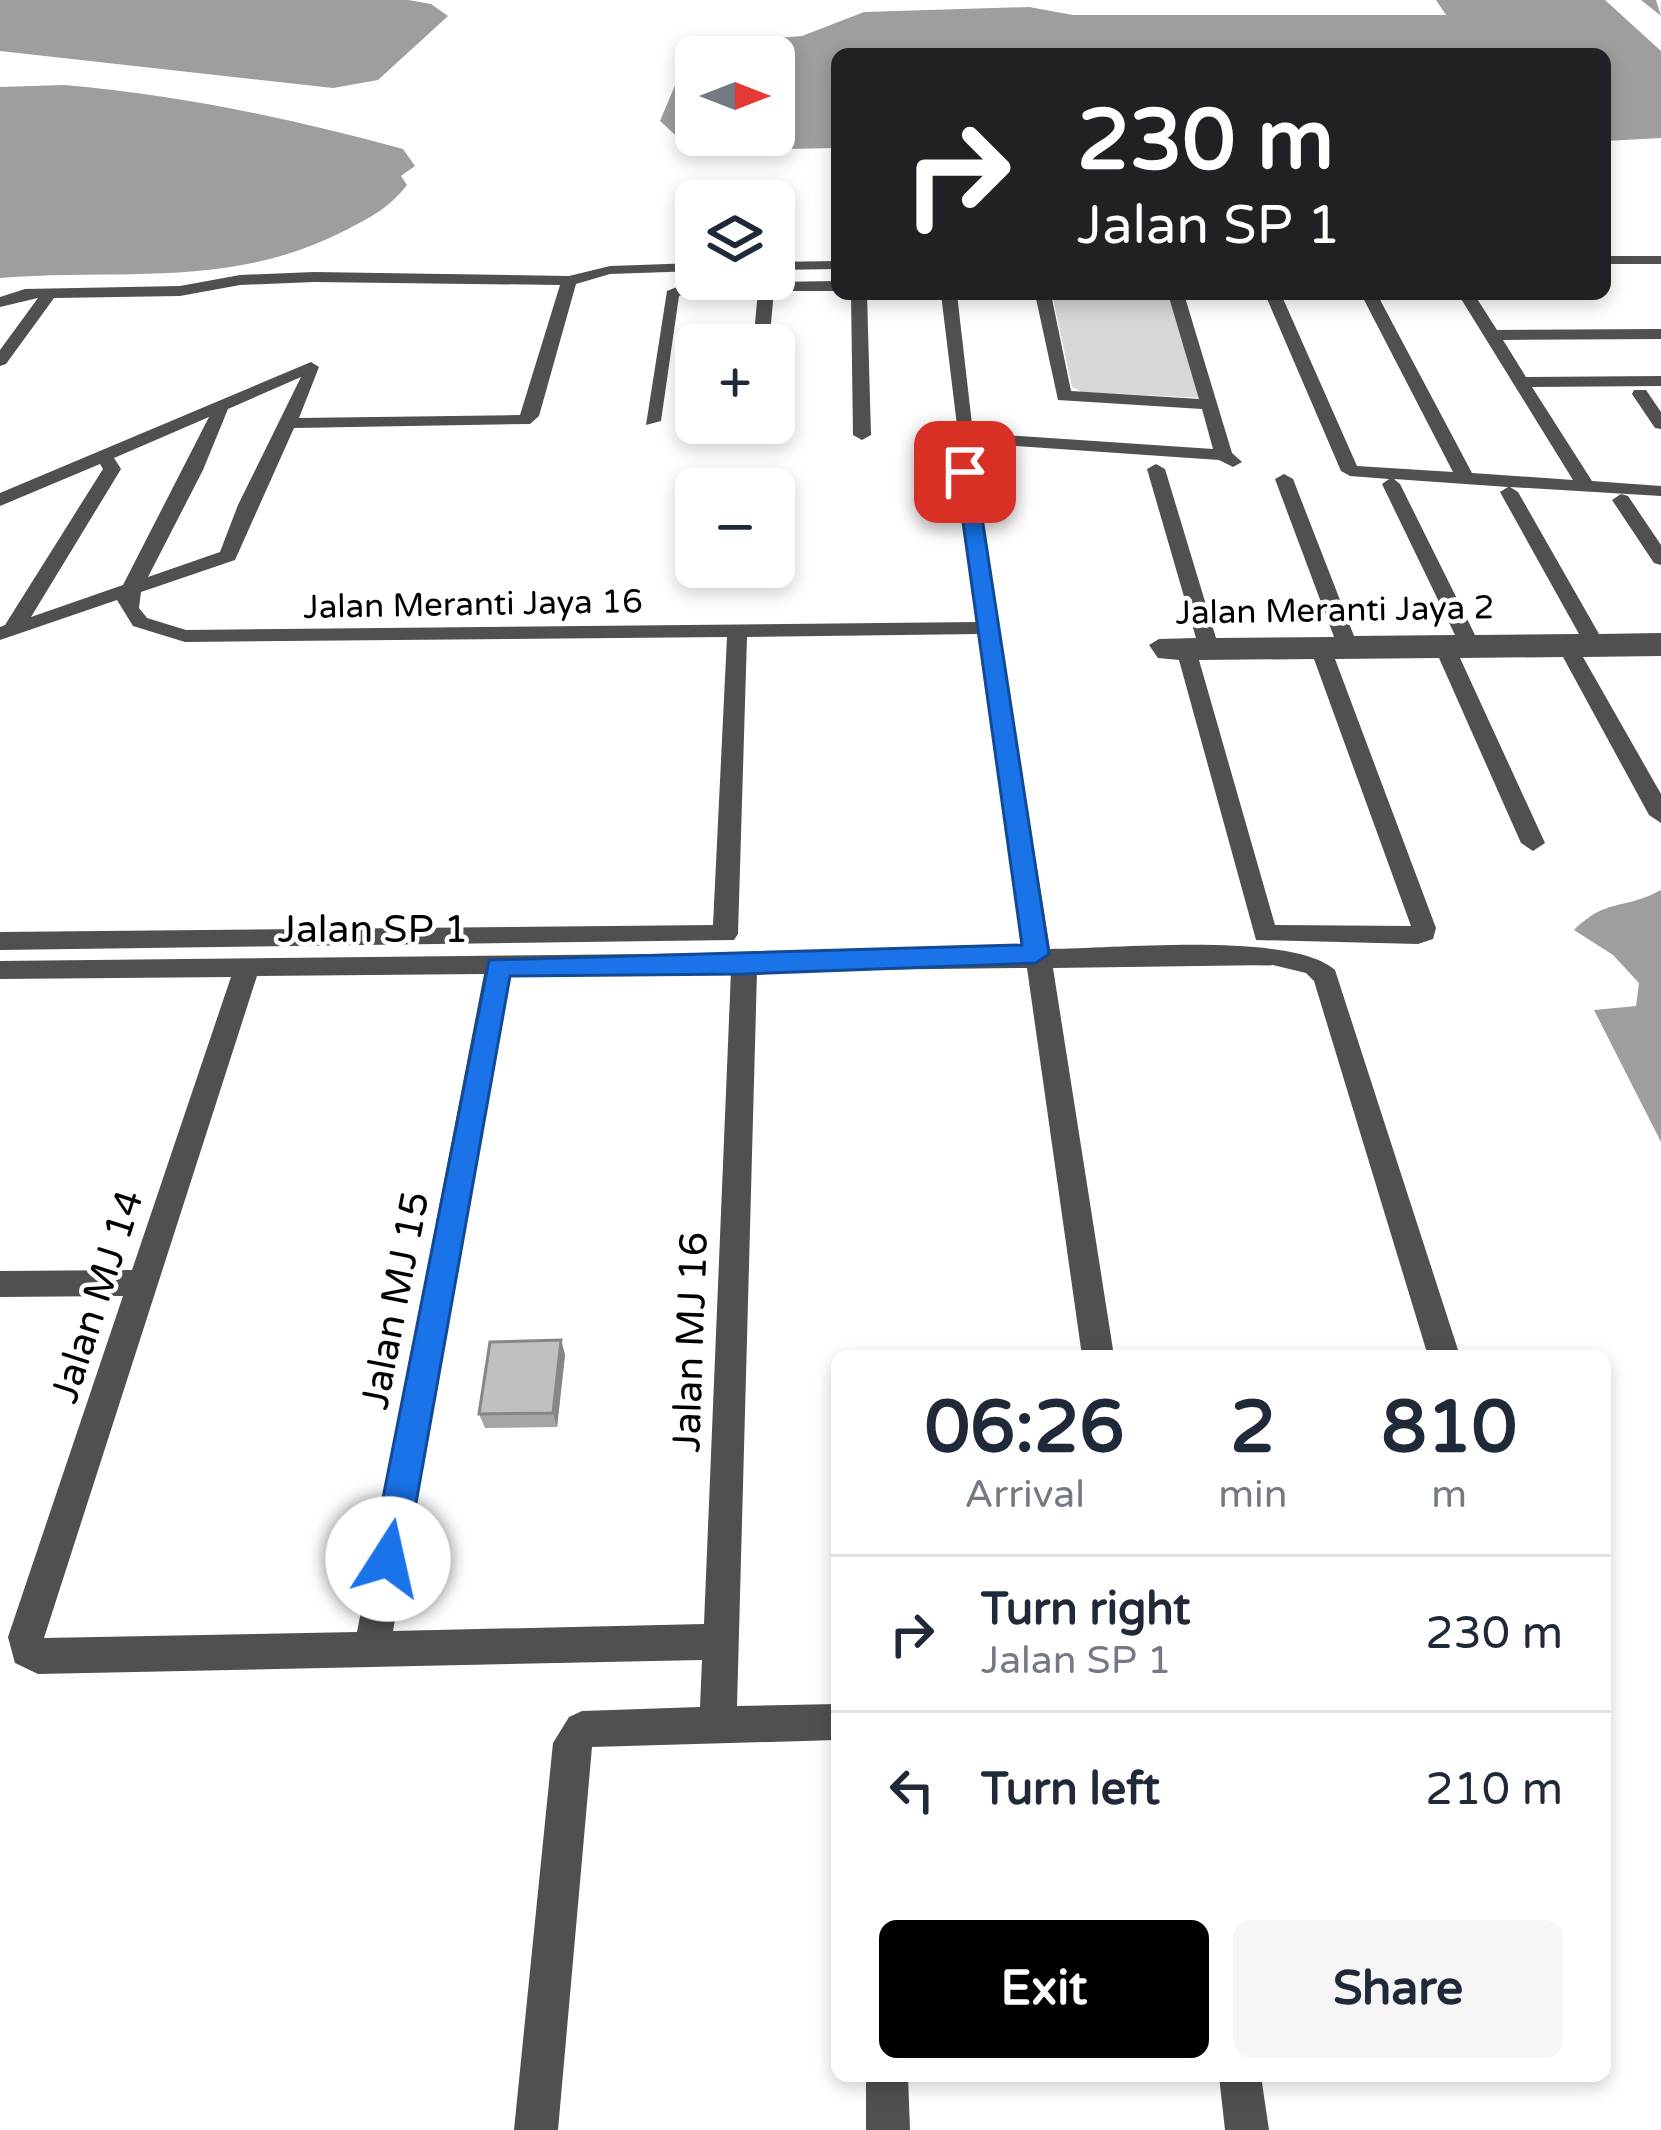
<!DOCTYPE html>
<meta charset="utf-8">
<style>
body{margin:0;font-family:"Varela Round",sans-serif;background:#f6f6f7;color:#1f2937;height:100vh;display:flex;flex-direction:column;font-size:45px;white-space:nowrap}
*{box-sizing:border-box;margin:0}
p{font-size:39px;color:#747a83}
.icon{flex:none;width:66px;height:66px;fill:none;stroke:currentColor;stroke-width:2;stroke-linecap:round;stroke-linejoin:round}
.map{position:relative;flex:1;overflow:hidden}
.sheet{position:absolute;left:831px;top:1350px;width:780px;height:732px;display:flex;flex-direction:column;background:#fff;border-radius:18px;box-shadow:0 6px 18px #0003}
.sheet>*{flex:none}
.hud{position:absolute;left:831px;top:48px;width:780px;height:252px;border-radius:18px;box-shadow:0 6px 18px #0003;background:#202124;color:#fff;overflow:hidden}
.needle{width:78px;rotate:90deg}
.fabs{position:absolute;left:675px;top:36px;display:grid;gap:24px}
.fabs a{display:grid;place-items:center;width:120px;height:120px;border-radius:18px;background:#fff;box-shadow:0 6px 18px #0003;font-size:60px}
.pin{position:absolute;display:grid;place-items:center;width:102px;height:102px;color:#fff;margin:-51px;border-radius:24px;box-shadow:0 6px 18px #0006}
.me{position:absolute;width:132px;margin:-66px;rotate:10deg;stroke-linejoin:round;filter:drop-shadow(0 0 9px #0008)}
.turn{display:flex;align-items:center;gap:42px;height:252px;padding:0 48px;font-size:54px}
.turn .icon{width:156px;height:156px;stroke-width:2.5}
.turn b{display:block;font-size:84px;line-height:102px}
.eta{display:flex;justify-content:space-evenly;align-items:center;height:204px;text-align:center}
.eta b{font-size:72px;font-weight:700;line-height:84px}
.primary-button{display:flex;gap:24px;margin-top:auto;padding:24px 48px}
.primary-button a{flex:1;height:138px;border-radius:18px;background:#000;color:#fff;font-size:48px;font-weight:700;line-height:138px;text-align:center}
.primary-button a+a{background:#f6f6f7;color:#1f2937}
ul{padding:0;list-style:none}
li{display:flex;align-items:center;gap:36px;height:156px;padding:0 48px;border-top:3px solid #e0e1e3}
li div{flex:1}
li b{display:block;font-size:45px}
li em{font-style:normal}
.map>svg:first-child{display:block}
.green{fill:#d7d7d7}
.water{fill:#9e9e9e;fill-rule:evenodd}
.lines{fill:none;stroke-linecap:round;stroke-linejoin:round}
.river{fill:#9e9e9e;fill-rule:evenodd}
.minor{fill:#505050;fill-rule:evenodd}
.wall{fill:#a5a5a5}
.shaded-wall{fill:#868686}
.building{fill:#c0c0c0;stroke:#868686;stroke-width:3}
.route{fill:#1a73e8;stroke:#114b97;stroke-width:3}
.labels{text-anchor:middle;stroke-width:9;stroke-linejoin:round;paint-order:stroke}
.far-street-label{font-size:33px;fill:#000;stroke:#fff}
.street-label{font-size:39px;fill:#000;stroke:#fff}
</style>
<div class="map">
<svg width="1661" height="2130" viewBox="0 0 1661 2130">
<rect width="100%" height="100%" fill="#fff"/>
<path class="green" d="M1052,294h118l34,104 -122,-6 -10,-5z"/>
<path class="water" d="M0,0h408l23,4 17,12 -70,64 -45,8 -333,-37z
M1436,0h169l56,51v87l-56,3v-87h-768v94l-99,2 -55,-8 -23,-21 32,-76 110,-9 62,-24 165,-5 44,8h373zM696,57h78v78h-78z
M64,85c116,10 226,33 339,64l12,17 -14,10 6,9c-17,22 -34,31 -59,44 -118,61 -221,39 -348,49v-191z
M1661,890v252l-67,-132 42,-4 3,-23 -26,-28 -39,-25c34,-33 48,-19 87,-40z"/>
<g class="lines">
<path class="river" d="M1641,0h15l5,16z"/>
<path class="minor" d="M1605,256h56v8h-56z
M837,261v8l-63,1v-8z
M696,263v8l-86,3 -34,10 -37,132 -9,8 -236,4 -59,132 -94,32 -2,16 8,10 39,12 792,-8 -21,-150 15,-4 78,481c63,0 242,-18 285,21l125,386h-32l-114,-375 -8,-8 -33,-8 -220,3 61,388h-32l-55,-388 -270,3 -20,735 100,-2v36l-245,7 -34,383h-44l39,-387 16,-26 13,-6 118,-4 2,-47 -664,14 -23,-11 -7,-26 115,-341 -123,1v-26l132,-1 99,-293 -231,2v-18l1025,-11 -45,-316 -233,3 -9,297 -4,6 -734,10v-18l713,-7 14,-288 -542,5 -52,-16 -16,-26 -117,40v-13l5,-2 98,-156 -3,-5 -100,42v-13l311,-131 8,5 -20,51 221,-3 40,-130 -246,-3 -74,3 -60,11 -126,2 -48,66 -6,2v-16l38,-52 -38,9v-10l25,-8 155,-3 60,-11 74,-3 255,4 41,-10zM301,377l-63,128 -18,47 -72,25 55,-107 25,-61zM209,417l-86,168 -92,32 90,-148 -7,-11zM731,971l-27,653 -311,7 117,-657zM484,974l-127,658 -313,6 213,-662z
M774,278v4l63,-1v10h-63l-5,54h-16l5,-54 -67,1 -12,4 -18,125 -15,4 21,-134 22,-9z
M851,294h16l4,141 -9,5 -9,-5z
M941,294h16l16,139 240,16 -11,-40 -144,-9 -23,-106h16l20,97 128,8 -31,-105h16l48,159 10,9 -9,5 -14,-7 -260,-18z
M1265,294h16l76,172 96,6 -92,-178h16l95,179 101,7 -115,-186h16l23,36 164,-1v10l-158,1 23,37 135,-1v10l-129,1 60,94 69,5v10l-151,-9 8,5 81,142 62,-1v23l-78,1 78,137v29l-12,-8 -86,-158 -103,1 85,185 -12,8 -12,-8 -82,-185 -104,1 101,269 -3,11 -15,5 -162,-4 -77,-280 -21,-2 -9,-13 10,-6 37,-1 -49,-169 9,-5 9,5 51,169 118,-1 -59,-158 9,-5 9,5 61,157 101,-1 -73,-151 7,-5 -39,-3 -9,-5zM1394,479l114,8 -8,5 79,142 -104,1 -75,-151zM1314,659l97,267 -136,-1 -76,-265z
M1634,390h12l15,22v17l-6,-1 -23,-34z
M746,423h18v4l-9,5 -6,-1z
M1621,494l7,2 33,49v20l-7,-2 -42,-63z
M866,2076h42l2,54h-44z
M1219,2076h42l8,54h-44z"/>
</g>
<path class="wall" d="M561,1340l4,15 -8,72 -72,1 -6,-14z"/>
<path class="shaded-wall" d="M561,1340l4,15 -8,72 -4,-14z"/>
<path class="building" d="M561,1340l-8,73 -74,1 11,-72z"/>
<path class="route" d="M965,466l10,6 74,482 -13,9 -292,11 -234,2 -104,583 -5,12 -13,5 -12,-5 -5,-12 118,-599 533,-15 -66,-473z"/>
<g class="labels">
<g class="far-street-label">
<text transform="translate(473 603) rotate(-1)" y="12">Jalan Meranti Jaya 16</text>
<text transform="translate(1335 609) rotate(-1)" y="12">Jalan Meranti Jaya 2</text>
</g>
<g class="street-label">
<text x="373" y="942">Jalan SP 1</text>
<text transform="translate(96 1296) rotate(-72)" y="14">Jalan MJ 14</text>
<text transform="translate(394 1300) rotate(-79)" y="14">Jalan MJ 15</text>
<text transform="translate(689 1342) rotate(-88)" y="14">Jalan MJ 16</text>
</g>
</g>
</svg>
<div class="fabs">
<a><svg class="needle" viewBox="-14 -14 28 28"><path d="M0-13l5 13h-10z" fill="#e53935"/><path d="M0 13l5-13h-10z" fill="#747a83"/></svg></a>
<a><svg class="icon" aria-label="layers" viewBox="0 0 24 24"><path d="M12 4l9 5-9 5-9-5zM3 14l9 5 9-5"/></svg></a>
<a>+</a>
<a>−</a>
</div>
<div class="pin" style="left:965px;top:472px;background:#d93025"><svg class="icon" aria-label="arrive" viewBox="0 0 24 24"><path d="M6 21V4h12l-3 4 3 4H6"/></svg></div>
<svg class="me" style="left:388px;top:1559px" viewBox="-20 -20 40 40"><circle r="19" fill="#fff"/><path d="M0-13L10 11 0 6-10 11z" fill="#1a73e8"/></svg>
<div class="hud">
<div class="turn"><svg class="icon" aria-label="right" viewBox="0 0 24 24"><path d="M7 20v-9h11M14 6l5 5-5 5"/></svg><div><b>230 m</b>Jalan SP 1</div></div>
</div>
<section class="sheet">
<div class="eta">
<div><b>06:26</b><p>Arrival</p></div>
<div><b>2</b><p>min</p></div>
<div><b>810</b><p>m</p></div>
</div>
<ul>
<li><svg class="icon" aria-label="right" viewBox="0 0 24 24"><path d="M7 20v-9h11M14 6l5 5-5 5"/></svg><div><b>Turn right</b><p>Jalan SP 1</p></div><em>230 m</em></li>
<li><svg class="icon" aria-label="left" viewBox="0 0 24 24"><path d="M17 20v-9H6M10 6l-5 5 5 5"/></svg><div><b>Turn left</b></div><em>210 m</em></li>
</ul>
<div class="primary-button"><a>Exit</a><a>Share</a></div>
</section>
</div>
